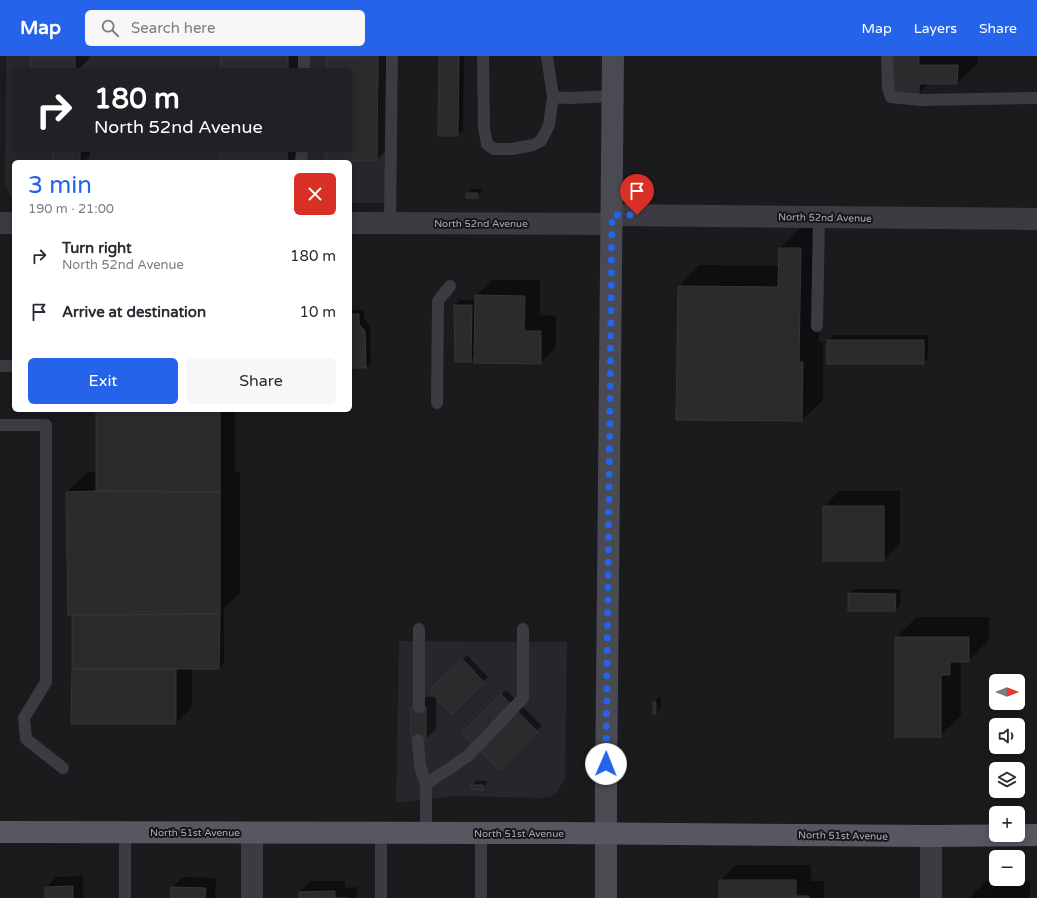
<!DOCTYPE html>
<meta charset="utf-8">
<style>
body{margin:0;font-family:"Varela Round",sans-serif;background:#f7f7f7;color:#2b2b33;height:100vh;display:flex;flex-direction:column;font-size:15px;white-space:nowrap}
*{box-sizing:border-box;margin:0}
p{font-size:13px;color:#7c7c81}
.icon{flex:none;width:22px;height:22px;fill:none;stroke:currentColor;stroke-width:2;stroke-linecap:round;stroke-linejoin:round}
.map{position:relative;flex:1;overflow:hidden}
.drawer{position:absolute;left:12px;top:104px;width:340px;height:252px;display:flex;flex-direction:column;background:#fff;border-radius:6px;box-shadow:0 2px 10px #0003}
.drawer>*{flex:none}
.top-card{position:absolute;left:12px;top:12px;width:340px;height:84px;border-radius:6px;box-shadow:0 2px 10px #0003;background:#202124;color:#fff;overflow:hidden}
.needle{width:26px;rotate:90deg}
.fabs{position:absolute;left:989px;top:618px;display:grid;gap:8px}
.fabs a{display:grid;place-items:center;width:36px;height:36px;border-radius:6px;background:#fff;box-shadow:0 2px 10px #0003;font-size:20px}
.pin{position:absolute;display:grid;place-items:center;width:34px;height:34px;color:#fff;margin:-41px -17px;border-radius:50% 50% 50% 0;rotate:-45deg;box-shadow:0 0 4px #0007}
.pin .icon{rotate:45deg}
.me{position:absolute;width:44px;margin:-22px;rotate:1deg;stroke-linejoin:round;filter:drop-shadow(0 0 3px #0008)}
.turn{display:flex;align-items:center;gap:14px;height:84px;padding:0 16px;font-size:18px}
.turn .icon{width:52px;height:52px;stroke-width:2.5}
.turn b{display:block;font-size:28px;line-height:34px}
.round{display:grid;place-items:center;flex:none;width:42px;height:42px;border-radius:6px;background:#f7f7f7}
.head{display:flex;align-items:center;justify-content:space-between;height:68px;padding:0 16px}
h1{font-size:24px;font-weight:600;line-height:30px;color:#2563eb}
.primary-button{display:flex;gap:8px;margin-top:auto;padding:8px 16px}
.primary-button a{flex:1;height:46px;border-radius:6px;background:#2563eb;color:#fff;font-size:16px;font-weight:600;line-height:46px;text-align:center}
.primary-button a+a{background:#f7f7f7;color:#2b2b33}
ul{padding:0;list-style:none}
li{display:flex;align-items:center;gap:12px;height:56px;padding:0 16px}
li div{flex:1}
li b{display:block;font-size:15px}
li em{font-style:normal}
header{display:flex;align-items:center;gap:24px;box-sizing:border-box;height:56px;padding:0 20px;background:#2563eb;color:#fff}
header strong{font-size:19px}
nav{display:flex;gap:22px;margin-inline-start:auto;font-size:14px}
.search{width:280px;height:36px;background:#f7f7f7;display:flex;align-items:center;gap:10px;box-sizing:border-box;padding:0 14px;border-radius:6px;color:#7c7c81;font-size:15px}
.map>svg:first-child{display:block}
.built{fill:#27262a;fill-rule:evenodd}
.shadow{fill:#0007}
.building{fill:#2b2b2e;stroke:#363539}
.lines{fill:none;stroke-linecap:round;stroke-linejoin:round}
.service{stroke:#3c3b42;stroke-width:12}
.minor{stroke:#3c3b42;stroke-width:22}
.secondary{stroke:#494a52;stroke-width:22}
.primary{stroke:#585761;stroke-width:22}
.route{stroke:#2563eb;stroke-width:7;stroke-dasharray:0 12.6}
.labels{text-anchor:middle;stroke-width:4;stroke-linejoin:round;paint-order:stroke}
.street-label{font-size:10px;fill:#adaebc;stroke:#161518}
</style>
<header>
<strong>Map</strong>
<div class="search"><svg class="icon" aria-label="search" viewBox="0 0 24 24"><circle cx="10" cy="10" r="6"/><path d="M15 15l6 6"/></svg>Search here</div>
<nav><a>Map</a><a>Layers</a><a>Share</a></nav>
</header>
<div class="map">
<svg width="1037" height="842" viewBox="0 0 1037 842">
<rect width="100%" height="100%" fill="#1b1a1d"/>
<path class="built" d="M6,0h379v147h-35v-41h-336v36l-4,-3 -5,-10zM14,14h336v80h-336z
M399,585l168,1 -2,136 -8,14 -5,4 -9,2 -87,-2 -60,7z"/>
<path class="shadow" d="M32,0h58v2l-12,12h-46z
M222,0h86v14h-87z
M328,0h70l-1,84 -21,20 -49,-10h23v-80h-22z
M440,0h24l-1,74 -5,5z
M895,0h83v7l-21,20h-28l-10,10z
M54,94h36v6l-6,6h-30z
M221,94h83l-12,12h-71z
M472,133h11v2l-6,6 -10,-3z
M800,172h21l-2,114h4v58l-21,20 -123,-134 20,-21 80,1 1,-18z
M492,224h48v35l16,1v31l-16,16 -65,-7 -5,5h-14l-1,-56 5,-5h16v-4z
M350,254h14v8l6,7 1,37 -5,5h-16z
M834,279h94v23l-5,5 -95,-22z
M97,354h138v62h5v121l-16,15v55l-5,5h-27v39l-16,16h-104l1,-108 -6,-123 21,-20h9z
M839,435h61v53l-16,16 -60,-53z
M854,533h46v16l-5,5 -46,-16z
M917,561h72v23l-21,21h-5l-2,1v54l-21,20 -44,-99z
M467,599l21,22 -36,36 -16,-16v32l-10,10 -14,-32 11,-10h13l-5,-5z
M506,634l36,36 -43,43 -35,-36z
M659,641h2v11l-5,5 -2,-11z
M476,725h11v3l-5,5 -11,-3z
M736,809h75v16h13v17h-104v-17z
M83,820v22h-37v-10l10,-11z
M182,821l34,1 -1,20h-44l1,-10z
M310,825h35v7l12,-1v11h-57v-6z
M986,825h44v17h-61z"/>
<path class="building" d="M31,0h44v14h-44z
M221,0h67v14h-68z
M327,0h51l-1,105h-51v-11h24v-80h-23z
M439,0h20l-1,80h-20z
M894,0h25v9h39l-1,19h-38v10h-25z
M53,94h27v12h-27z
M220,94h67v12h-67z
M466,137h12v5h-12z
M779,192h22l-2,114h4l-1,59 -126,-1 2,-134 100,1z
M475,239l50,1 -1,35h17v33l-67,-1z
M454,249h18l-1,57h-16z
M350,258h9v10l6,7 1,37h-16z
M827,284h97v24h-97z
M96,354h124v82l-124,-1z
M96,435l124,1v122l-152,1 -2,-123z
M823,450h61v55h-61z
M848,537l48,1 -1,17h-47z
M220,558l-1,55h-147v-54z
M895,581h74v25h-19v13h-9v62h-46z
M462,603l22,23 -32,32 -23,-23z
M72,613h104v55h-105z
M501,638l37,38 -39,38 -37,-37z
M653,646h3v12h-3z
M411,651h15v33h-15z
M470,729h13v5l-13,-1z
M719,824h77v16h13v2h-90z
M73,830v12h-28v-11z
M171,831l35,1 -1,10h-35z
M335,835v7h12h-48v-6z"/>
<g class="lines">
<path class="service" d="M483,0l1,72 3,16 7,5h18l21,-4 8,-4 8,-16 4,-28 -6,-41
M887,0l1,32 3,9 30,3 116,-2
M304,14v-14
M553,41l16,1 44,-2
M301,106l1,-12
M390,167l2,-167
M817,270l2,-109
M0,310h14
M437,347l1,-102 12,-15
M0,369h46v257l-22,36 2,21 37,29
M419,651v-78
M418,684l2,26 6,18v49
M426,728l42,-28 55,-58v-69
M381,777v65
M481,777v62
M125,842v-66"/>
<path class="minor" d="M612,159l425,4
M0,167h14
M350,167l262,1
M252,842v-65
M931,842v-62"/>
<path class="secondary" d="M606,842v-105l7,-737"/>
<path class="primary" d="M0,776l559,1 372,3 106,-1"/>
</g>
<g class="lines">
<path class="route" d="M606,708l6,-549h25"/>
</g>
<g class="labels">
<g class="street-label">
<text transform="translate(825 161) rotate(1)" y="4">North 52nd Avenue</text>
<text x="481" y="171">North 52nd Avenue</text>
<text x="195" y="780">North 51st Avenue</text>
<text x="519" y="781">North 51st Avenue</text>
<text transform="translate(843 779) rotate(1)" y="4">North 51st Avenue</text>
</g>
</g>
</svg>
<div class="fabs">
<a><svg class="needle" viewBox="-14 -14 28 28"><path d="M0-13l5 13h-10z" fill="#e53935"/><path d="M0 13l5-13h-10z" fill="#7c7c81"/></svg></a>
<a><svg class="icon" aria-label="sound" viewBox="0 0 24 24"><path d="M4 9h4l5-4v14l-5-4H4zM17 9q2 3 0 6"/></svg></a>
<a><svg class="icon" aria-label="layers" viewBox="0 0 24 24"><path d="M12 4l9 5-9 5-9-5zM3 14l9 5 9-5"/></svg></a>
<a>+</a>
<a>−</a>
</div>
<div class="pin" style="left:637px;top:159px;background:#d93025"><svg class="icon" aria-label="arrive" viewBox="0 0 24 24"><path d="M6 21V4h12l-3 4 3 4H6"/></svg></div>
<svg class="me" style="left:606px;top:708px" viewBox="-20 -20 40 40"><circle r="19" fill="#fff"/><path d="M0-13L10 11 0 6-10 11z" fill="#2563eb"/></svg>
<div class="top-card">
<div class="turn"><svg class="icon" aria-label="right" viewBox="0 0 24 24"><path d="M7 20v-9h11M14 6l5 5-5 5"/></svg><div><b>180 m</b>North 52nd Avenue</div></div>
</div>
<section class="drawer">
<div class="head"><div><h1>3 min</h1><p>190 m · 21:00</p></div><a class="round" style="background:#d93025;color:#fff"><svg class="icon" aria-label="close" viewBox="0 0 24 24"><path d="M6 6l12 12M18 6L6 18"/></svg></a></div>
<ul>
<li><svg class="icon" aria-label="right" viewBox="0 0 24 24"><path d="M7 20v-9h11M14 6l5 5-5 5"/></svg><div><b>Turn right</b><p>North 52nd Avenue</p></div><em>180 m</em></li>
<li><svg class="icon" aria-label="arrive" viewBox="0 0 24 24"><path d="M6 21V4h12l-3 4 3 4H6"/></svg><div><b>Arrive at destination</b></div><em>10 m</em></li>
</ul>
<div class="primary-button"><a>Exit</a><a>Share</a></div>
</section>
</div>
